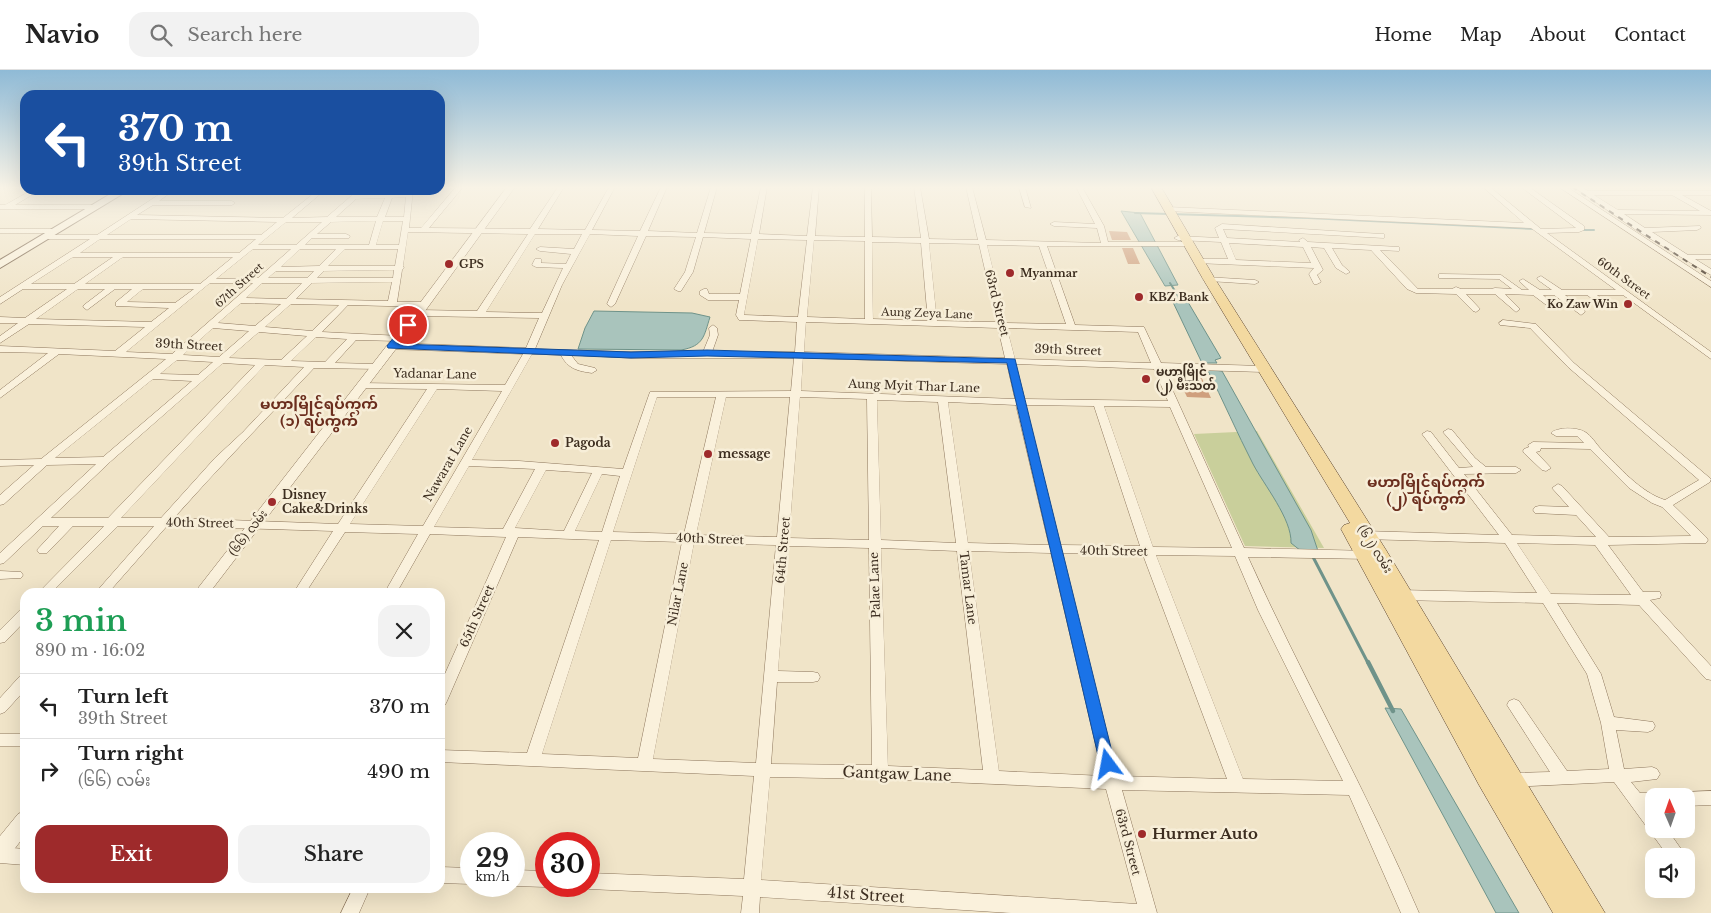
<!DOCTYPE html>
<meta charset="utf-8">
<style>
body{margin:0;font-family:"Libre Baskerville","Noto Sans Myanmar",serif;background:#f2f2f2;color:#222;height:100vh;display:flex;flex-direction:column;font-size:19px;white-space:nowrap}
*{box-sizing:border-box;margin:0}
p{font-size:16px;color:#767676}
.icon{flex:none;width:28px;height:28px;fill:none;stroke:currentColor;stroke-width:2;stroke-linecap:round;stroke-linejoin:round}
.map{position:relative;flex:1;overflow:hidden}
.drawer{position:absolute;left:20px;top:518px;width:425px;height:305px;display:flex;flex-direction:column;background:#fff;border-radius:15px;box-shadow:0 5px 20px #0002}
.drawer>*{flex:none}
.guide{position:absolute;left:20px;top:20px;width:425px;height:105px;border-radius:15px;box-shadow:0 5px 20px #0002;background:#1a4fa0;color:#fff;overflow:hidden}
.needle{width:32px;rotate:358deg}
.controls{position:absolute;left:1645px;top:718px;display:grid;gap:10px}
.controls a{display:grid;place-items:center;width:50px;height:50px;border-radius:10px;background:#fff;box-shadow:0 5px 20px #0002;font-size:25px}
.speed{position:absolute;left:460px;top:762px;display:flex;gap:10px;font-size:25px;font-weight:700;text-align:center}
.speed>*{display:grid;place-content:center;width:65px;height:65px;border-radius:50%;background:#fff;box-shadow:0 5px 20px #0002;line-height:1}
.speed small{font-size:12px;font-weight:400}
.speed .limit{border:8px solid #d22;background:#fff;color:#111}
.pin{position:absolute;display:grid;place-items:center;width:42px;height:42px;color:#fff;margin:-21px;border:2px solid #fff;border-radius:50%;box-shadow:0 1px 5px #0007}
.me{position:absolute;width:55px;margin:-28px;rotate:347deg;stroke-linejoin:round;filter:drop-shadow(0 0 4px #0008)}
.turn{display:flex;align-items:center;gap:18px;height:105px;padding:0 15px;font-size:22px}
.turn .icon{width:65px;height:65px;stroke-width:2.5}
.turn b{display:block;font-size:35px;line-height:42px}
.round{display:grid;place-items:center;flex:none;width:52px;height:52px;border-radius:15px;background:#f2f2f2}
.overview{display:flex;align-items:center;justify-content:space-between;height:85px;padding:0 15px}
h1{font-size:30px;font-weight:600;line-height:38px;color:#1e9e55}
.cta{display:flex;gap:10px;margin-top:auto;padding:10px 15px}
.cta a{flex:1;height:58px;border-radius:15px;background:#9e2a2b;color:#fff;font-size:20px;font-weight:600;line-height:58px;text-align:center}
.cta a+a{background:#f2f2f2;color:#222}
ul{padding:0;list-style:none}
li{display:flex;align-items:center;gap:15px;height:65px;padding:0 15px;border-top:1px solid #e0e0e0}
li div{flex:1}
li b{display:block;font-size:19px}
li em{font-style:normal}
header{display:flex;align-items:center;gap:30px;box-sizing:border-box;height:70px;padding:0 25px;background:#fff;border-bottom:1px solid #e0e0e0}
header strong{font-size:24px}
nav{display:flex;gap:28px;margin-inline-start:auto;font-size:18px}
.search{width:350px;height:45px;background:#f2f2f2;display:flex;align-items:center;gap:12px;box-sizing:border-box;padding:0 18px;border-radius:15px;color:#767676;font-size:19px}
.map>svg:first-child{display:block}
.green{fill:#c9cf9b}
.water{fill:#a9c4bc;stroke:#6f938a}
.lines{fill:none;stroke-linecap:round;stroke-linejoin:round}
.stream-far2{stroke:#6f938a;stroke-width:2}
.stream-far1{stroke:#6f938a;stroke-width:3}
.stream{stroke:#6f938a;stroke-width:4.5}
.building{fill:#cf9f7d}
.minor-casing{stroke:#8d765c;stroke-width:1}
.tertiary-casing{stroke:#8d765c;stroke-width:1}
.secondary-casing{stroke:#6f573f;stroke-width:2}
.primary-casing{stroke:#5b4430;stroke-width:1}
.minor{fill:#faf1dc;fill-rule:evenodd}
.tertiary{fill:#faf1dc;fill-rule:evenodd}
.secondary{fill:#faf1dc;fill-rule:evenodd}
.primary{fill:#f3d9a0;fill-rule:evenodd}
.rail{stroke:#3d2e20;stroke-width:2;stroke-dasharray:5.5 5.5;stroke-linecap:butt}
.route{fill:#1a73e8;stroke:#114b97}
.poi-dot{fill:#9e2a2b;stroke:#f7eed8;stroke-width:2}
.labels{text-anchor:middle;stroke-width:5;stroke-linejoin:round;paint-order:stroke}
.far-poi-label{font-size:11px;font-weight:bold;fill:#3d2e20;stroke:#f7eed8;text-anchor:start}
.far-street-label{font-size:11px;fill:#3d2e20;stroke:#f7eed8}
.street-label{font-size:12px;fill:#3d2e20;stroke:#f7eed8}
.poi-label{font-size:12px;font-weight:bold;fill:#3d2e20;stroke:#f7eed8;text-anchor:start}
.quarter-label{font-size:15px;font-weight:bold;fill:#6b2e1e;stroke:#f7eed8}
.near-street-label{font-size:15px;fill:#3d2e20;stroke:#f7eed8}
.near-poi-label{font-size:15px;font-weight:bold;fill:#3d2e20;stroke:#f7eed8;text-anchor:start}
</style>
<header>
<strong>Navio</strong>
<div class="search"><svg class="icon" aria-label="search" viewBox="0 0 24 24"><circle cx="10" cy="10" r="6"/><path d="M15 15l6 6"/></svg>Search here</div>
<nav><a>Home</a><a>Map</a><a>About</a><a>Contact</a></nav>
</header>
<div class="map">
<svg width="1711" height="843" viewBox="0 0 1711 843">
<rect width="100%" height="100%" fill="#f0e4c8"/>
<path class="green" d="M1257,361l67,117 -79,-2 -51,-112z"/>
<path class="water" d="M1121,141l19,2 38,72 -13,1z
M1182,226l3,1 36,61 -6,2 2,3h-15l-31,-65z
M594,241l98,2 18,4c-6,19 -6,29 -29,33l-103,-1 7,-21z
M1207,299l15,2 89,159 7,21h-17l-10,-8c1,-24 -27,-58 -38,-79 -16,-31 -30,-64 -46,-95z
M1385,638l16,1 118,204h-23z"/>
<g class="lines">
<path class="stream-far2" d="M1135,143l173,5 227,11
M1579,160h15
M1170,213l10,16"/>
<path class="stream-far1" d="M1312,485l56,108"/>
<path class="stream" d="M1368,592l25,49"/>
</g>
<path class="building" d="M1109,161l18,1 4,8h-19z
M1122,178h11l7,16h-12z
M1176,304h24l11,24 -24,-1z"/>
<g class="lines">
<defs>
<path id="minor" d="M456,117h7l-34,41 101,1 28,-42h6l-26,42 47,1 24,-43h6l-23,43 48,1 21,-44h6l-19,44 49,2 14,-46h6l-13,46 47,1 10,-47h6l-8,47 48,2 6,-49h6l-4,49 50,1v-50h6l1,50 49,1 -7,-51h6l9,52 49,1 -12,-53h6l14,53 115,3 -4,-15 -43,-2 -4,-2 4,-2 41,2 -19,-37h6l22,39 4,16h77v4h-138l28,79 69,2 17,36 102,3 5,3 -5,3 -100,-3 81,179 127,3 4,1 2,3 -2,3 -4,1 -123,-2c54,120 119,234 171,356h-18l-52,-118 -227,-5 35,123h-146l-251,-16 -1,16h-18l2,-17 -154,-7 -6,-3h6v-13l155,6 10,-103 -314,-14v-12l87,3 72,-213 -81,-3 -71,164 -2,4 -5,2v-22l66,-148 -76,-3 -33,58h-12l33,-58 -73,-2 -39,60h-12l39,-61 -166,-5 -58,66h-13l58,-66h-36l-66,66h-13l65,-66h-31l-26,27h-8l-2,-3 22,-24h-16l-39,37 -4,1v-11l96,-89 -49,1 -43,39 -4,1v-10l34,-30 -34,1v-6l41,-1 125,-100 -107,-5 -59,44v-8l48,-37 -48,-1v-6l115,5 30,-24 -116,-3 -29,19v-7l18,-13h-18v-6l25,1 42,-29h-44l-23,15v-7l90,-58h-44l-4,-2 1,-2h54l69,-45h8l-15,11h73l3,2 -3,2h-79l-16,10 146,3 35,-28h7l-33,28 35,-1 31,-27h7l-4,5 25,-1 2,-4h6l-1,4 13,-1 1,-3h6l-4,38h12zM406,127l-2,20h-19l7,-19zM385,128l-8,19h-41l20,-18zM131,149l146,3 -16,13h-154zM376,151l-7,24h-64l7,-7h37l1,-2 -4,-2h-29l14,-12zM383,151h20l-4,24h-23zM286,152h36l-26,23h-38zM408,162l120,2 -51,77 -59,-1 -4,3 4,3 121,2 -13,30 -134,-5 -5,3 5,3 131,5 -18,31 -146,-2 -2,2 2,2 3,1 65,1 -89,135 -164,-6c45,-51 93,-100 140,-150l66,1 2,-2 -5,-3 -42,-1 21,-23 42,1 4,-3 -1,-2 -79,-4 26,-27 79,2v-4l-3,-1h-27l5,-32 2,-2 -1,-2zM535,164h47l-8,15 -34,-2 -4,2 4,2 31,3 -5,10 -25,-1v-4h-6l-3,6 4,2 27,1 -21,45 -56,-1zM590,164l48,2 -31,68 4,3 4,-3 31,-68 50,1 -11,35 -11,17 4,2h3l12,-19 10,-35 48,2 -11,55h-31l-2,-5h-3l-4,2v4l8,5h31l-3,15 3,5 58,2 -2,30h-83l6,-17 -1,-7 -4,-3 -4,3 1,7 -7,17h-72l-96,-3 27,-64zM100,169h156l-17,14h-159zM758,169l49,1 -9,77 -54,-2zM814,170l51,1v78l-58,-2zM872,172l49,1 7,78 -55,-2zM929,173l50,1 18,78 -60,-1zM987,175l52,1 27,78 -60,-1zM253,179h38l-33,29 -42,1zM300,179h36l-17,17 -38,1zM345,179h53l-3,17h-67zM73,187h40l-39,27h-43zM123,187h110l-33,27h-115zM394,200l-1,8h-76l7,-7zM276,201h38l-7,7h-39zM392,212l-4,19 -92,-2 16,-16zM210,213h43l-81,71 -46,-2zM262,213h40l-16,16 -40,-1zM78,219h27l-21,16 -1,2 4,3 28,-21h17l-16,13v4l53,2 -18,14 -115,-3zM143,219h51l-19,14 -48,-1zM241,233l40,1 -26,22 -37,-3zM291,234l48,1 -27,26 -47,-4zM806,252l192,6 7,30 -201,-6zM213,258l36,3 -30,26 -36,-2zM1007,258l131,4 13,31 -136,-4zM259,262l48,4 -26,24 -52,-2zM316,267l31,2 -22,23 -34,-1zM532,284l29,1c7,14 17,16 31,18l5,-3 -2,-2 -17,-4 -7,-9 60,3h163l-3,33 -141,1 -27,77 -104,-8 -47,-1zM803,288l204,6 8,35 -214,-8zM177,290l36,2 -15,13 -38,-1zM223,293l32,2 -147,153h-57l59,-56zM1016,294l138,5 14,32 -143,-2zM265,295l39,2 -61,65 -28,26 -54,60h-40zM153,309l39,2 -89,76 -48,1zM437,319l65,2 -79,135 -73,-2zM657,327h59l-32,137 -71,-2zM726,327h64l-13,140 -81,-2zM800,327l67,2 2,141 -80,-2zM877,330l61,2 18,141 -75,-3zM948,332l68,3 33,140 -81,-2zM1026,335l68,1 46,140 -79,-1zM1104,336l66,1 62,141 -79,-1zM469,396l66,3 -32,60 -69,-2zM546,400l46,3 -28,58 -49,-3zM602,404l18,2 -18,56 -27,-1zM611,470l71,2 -44,216 -96,-4zM694,473l82,2 -20,218 -103,-4zM788,476l81,2 3,217 -101,-1 6,-82h36l5,-1 2,-4 -2,-4 -5,-1 -35,-1zM881,478l76,3 26,219 -95,-4zM969,481l82,2 52,223 -104,-5zM1063,483l80,2 84,224 -109,-3zM1156,485l79,1 23,54 85,171 -100,-2zM770,707l110,2 226,10 31,115 -376,-24z
M1019,117h6l6,21 -6,-1z
M1483,117h7l51,42 35,-1 -55,-41h8l55,39v4l-5,2 -32,1 164,119v7l-88,-64h-26l11,9 -4,3 -17,-12h-22l19,15 1,2 -4,3 -27,-20h-11l10,9 -4,3 -16,-12 -28,-1 15,15 -4,3 -21,-18h-29l14,15 -4,3 -3,-1 -17,-17 -40,-1 -9,-4 -36,-39 -39,-2 10,17 8,7 -4,2 -10,-6 -12,-20 -13,-1 12,23 -6,5 4,7 -4,2h-3l-5,-10 5,-6 -118,-5v-4h32l-7,-17 -43,-2 -4,-2 4,-2 41,2 -4,-10 7,-4 159,10h3v4l-161,-9 4,9 73,4 -1,-2 4,-2 5,4 91,5v4l-19,-1 38,39h34l4,-2 5,2h30l4,-1 17,1 -13,-10 -60,-1v-4h3l59,1 21,15h7l-10,-9 4,-2 17,11h12l-14,-10 -1,-2 4,-2 21,14h54l-85,-62 -364,-17 -4,-2 4,-2 357,16zM1229,173l74,4 8,16 -75,-3z
M1559,117h8l144,94v6z
M1574,117h8l6,4h123v4h-29l29,16v4l-87,-1 21,14 55,-2 1,2 -4,2 -45,2 36,23h23v4h-16l16,10v6l-72,-43zM1594,125h78l28,16 -82,-1z
M32,120h8l-25,15h81l4,2 -4,2h-96v-4h5z
M0,159h56l4,2 -4,2h-56z
M1206,207l49,3 4,2 -4,2 -46,-3h-3z
M1503,250l33,4 38,39 137,116 -1,3 -37,23 33,32 2,3 -2,3 -98,2 35,47h17l1,3 -1,3 -10,2 61,66v14l-5,-1 -67,-74 -82,-2 44,71 13,43 39,5 2,4 -2,4 -5,2 -32,-2 8,39 28,-2 5,2 3,5 -3,5 -26,3 9,11h14l6,2 -6,1v11h-3l3,4v18h13l19,27h-18l-54,-74 -103,5 -5,-2 -3,-5 3,-5 5,-2 39,-1 -43,-67 2,-4 5,-2 5,2 48,70 42,-2 -8,-46 -14,-49 -44,-71 -145,-3 -5,-2 -1,-3 1,-3 5,-2 139,3 -32,-50 -142,-4 -6,-4 6,-4 136,4 -77,-101 5,-3 4,1 28,36 14,-1 -30,-35 5,-3 4,1 23,28 11,9h30l5,3 -5,3 -52,1 48,61 84,2 -20,-22 -41,-2 -2,-3 2,-3 4,-1 30,1 -17,-19 6,-4 4,2 47,51 82,-1 -29,-29 -10,-4 -23,-15 -39,-39 -49,-1 -1,3 -4,1 15,16 -5,3 -4,-1 -18,-17 -1,-2 1,-2 5,-2 -1,-2 5,-3 51,1 -7,-7h-21l-5,-3c6,-6 26,-6 34,-1 6,3 11,12 16,17 18,18 39,43 64,51l34,-20 -131,-113 -38,-39 -30,-3 -1,-2zM1517,473l78,2 36,50 -80,-1z
M0,501l21,1 2,3 -2,3 -21,1z
M25,538v13l-20,21 -5,1v-13l20,-20z
M25,604v16l-20,22 -5,2v-16l20,-22z
M0,664h25v12h-25z
M1711,721v14l-25,1v-10h-7l7,-4z
M0,777l25,2v16l-25,-2z
M440,797l31,1v16l-31,-1z
M514,800l32,1v15h2l-2,1 -32,-1z
M353,818h17l-11,25h-18z"/>
<path id="tertiary" d="M507,117h8l-87,120 -218,285h-15l225,-289z
M25,741v24l-18,24 -7,2v-25l18,-22z"/>
<path id="secondary" d="M117,120h12l-129,78v-8z"/>
<path id="primary" d="M1151,117h10l54,92 171,271 219,363h-52l-74,-128 -138,-256 3,-4 6,-2 -147,-244z"/>
</defs>
<use href="#minor" class="minor-casing"/>
<use href="#tertiary" class="tertiary-casing"/>
<use href="#secondary" class="secondary-casing"/>
<use href="#primary" class="primary-casing"/>
<use href="#minor" class="minor"/>
<use href="#tertiary" class="tertiary"/>
<use href="#secondary" class="secondary"/>
<use href="#primary" class="primary"/>
<path class="rail" d="M1572,117l139,90"/>
</g>
<linearGradient id="sky" x2="0" y2="1"><stop stop-color="#8fbad6"/><stop offset="0.5" stop-color="#f8f3e6"/><stop offset="1" stop-color="#f8f3e6" stop-opacity="0"/></linearGradient>
<rect width="1711" height="235" fill="url(#sky)"/>
<path class="route" d="M405,253h6l1,2 -14,19 233,8 76,-2 308,9 100,405 -2,4 -5,2 -6,-2 -2,-4 -93,-401 -300,-7 -76,2 -243,-10 -1,-2z"/>
<g class="poi-dot">
<circle cx="449" cy="194" r="5"/>
<circle cx="1010" cy="203" r="5"/>
<circle cx="1139" cy="227" r="5"/>
<circle cx="1628" cy="234" r="5"/>
<circle cx="1146" cy="309" r="5"/>
<circle cx="555" cy="373" r="5"/>
<circle cx="708" cy="384" r="5"/>
<circle cx="272" cy="432" r="5"/>
<circle cx="1142" cy="764" r="5"/>
</g>
<g class="labels">
<g class="far-poi-label">
<text x="459" y="198">GPS</text>
<text x="1020" y="207">Myanmar</text>
<text x="1149" y="231">KBZ Bank</text>
<text x="1618" y="238" text-anchor="end">Ko Zaw Win</text>
</g>
<g class="far-street-label">
<text transform="translate(1624 208) rotate(36)" y="4">60th Street</text>
<text transform="translate(239 215) rotate(-42)" y="4">67th Street</text>
<text transform="translate(927 243) rotate(2)" y="4">Aung Zeya Lane</text>
</g>
<g class="street-label">
<text transform="translate(997 233) rotate(76)" y="4">63rd Street</text>
<text transform="translate(189 275) rotate(3)" y="4">39th Street</text>
<text transform="translate(1068 280) rotate(2)" y="4">39th Street</text>
<text transform="translate(435 304) rotate(1)" y="4">Yadanar Lane</text>
<text transform="translate(914 316) rotate(2)" y="4">Aung Myit Thar Lane</text>
<text transform="translate(448 394) rotate(-60)" y="4">Nawarat Lane</text>
<text transform="translate(200 453) rotate(1)" y="4">40th Street</text>
<text transform="translate(248 463) rotate(-52)" y="4">(၆၆) လမ်း</text>
<text transform="translate(710 469) rotate(2)" y="4">40th Street</text>
<text transform="translate(1375 479) rotate(58)" y="4">(၆၂) လမ်း</text>
<text transform="translate(783 480) rotate(-85)" y="4">64th Street</text>
<text transform="translate(1114 481) rotate(1)" y="4">40th Street</text>
<text transform="translate(875 515) rotate(-92)" y="4">Palae Lane</text>
<text transform="translate(968 518) rotate(83)" y="4">Tamar Lane</text>
<text transform="translate(678 524) rotate(-79)" y="4">Nilar Lane</text>
<text transform="translate(477 546) rotate(-66)" y="4">65th Street</text>
<text transform="translate(1128 772) rotate(75)" y="4">63rd Street</text>
</g>
<g class="poi-label">
<text x="1156" y="306">မဟာမြိုင်<tspan x="1156" dy="14">(၂) မီးသတ်</tspan></text>
<text x="565" y="377">Pagoda</text>
<text x="718" y="388">message</text>
<text x="282" y="429">Disney<tspan x="282" dy="14">Cake&amp;Drinks</tspan></text>
</g>
<g class="quarter-label">
<text x="319" y="339">မဟာမြိုင်ရပ်ကွက်<tspan x="319" dy="17">(၁) ရပ်ကွက်</tspan></text>
<text x="1426" y="417">မဟာမြိုင်ရပ်ကွက်<tspan x="1426" dy="17">(၂) ရပ်ကွက်</tspan></text>
</g>
<g class="near-street-label">
<text transform="translate(897 704) rotate(2)" y="5">Gantgaw Lane</text>
<text transform="translate(866 825) rotate(4)" y="5">41st Street</text>
</g>
<g class="near-poi-label">
<text x="1152" y="769">Hurmer Auto</text>
</g>
</g>
</svg>
<div class="controls">
<a><svg class="needle" viewBox="-14 -14 28 28"><path d="M0-13l5 13h-10z" fill="#e53935"/><path d="M0 13l5-13h-10z" fill="#767676"/></svg></a>
<a><svg class="icon" aria-label="sound" viewBox="0 0 24 24"><path d="M4 9h4l5-4v14l-5-4H4zM17 9q2 3 0 6"/></svg></a>
</div>
<div class="speed"><div>29<small>km/h</small></div><div class="limit">30</div></div>
<div class="pin" style="left:408px;top:255px;background:#d93025"><svg class="icon" aria-label="arrive" viewBox="0 0 24 24"><path d="M6 21V4h12l-3 4 3 4H6"/></svg></div>
<svg class="me" style="left:1108px;top:694px" viewBox="-20 -20 40 40"><path d="M0-17L14 15 0 8-14 15z" fill="#1a73e8" stroke="#fff" stroke-width="4"/></svg>
<div class="guide">
<div class="turn"><svg class="icon" aria-label="left" viewBox="0 0 24 24"><path d="M17 20v-9H6M10 6l-5 5 5 5"/></svg><div><b>370 m</b>39th Street</div></div>
</div>
<section class="drawer">
<div class="overview"><div><h1>3 min</h1><p>890 m · 16:02</p></div><a class="round"><svg class="icon" aria-label="close" viewBox="0 0 24 24"><path d="M6 6l12 12M18 6L6 18"/></svg></a></div>
<ul>
<li><svg class="icon" aria-label="left" viewBox="0 0 24 24"><path d="M17 20v-9H6M10 6l-5 5 5 5"/></svg><div><b>Turn left</b><p>39th Street</p></div><em>370 m</em></li>
<li><svg class="icon" aria-label="right" viewBox="0 0 24 24"><path d="M7 20v-9h11M14 6l5 5-5 5"/></svg><div><b>Turn right</b><p>(၆၆) လမ်း</p></div><em>490 m</em></li>
</ul>
<div class="cta"><a>Exit</a><a>Share</a></div>
</section>
</div>
